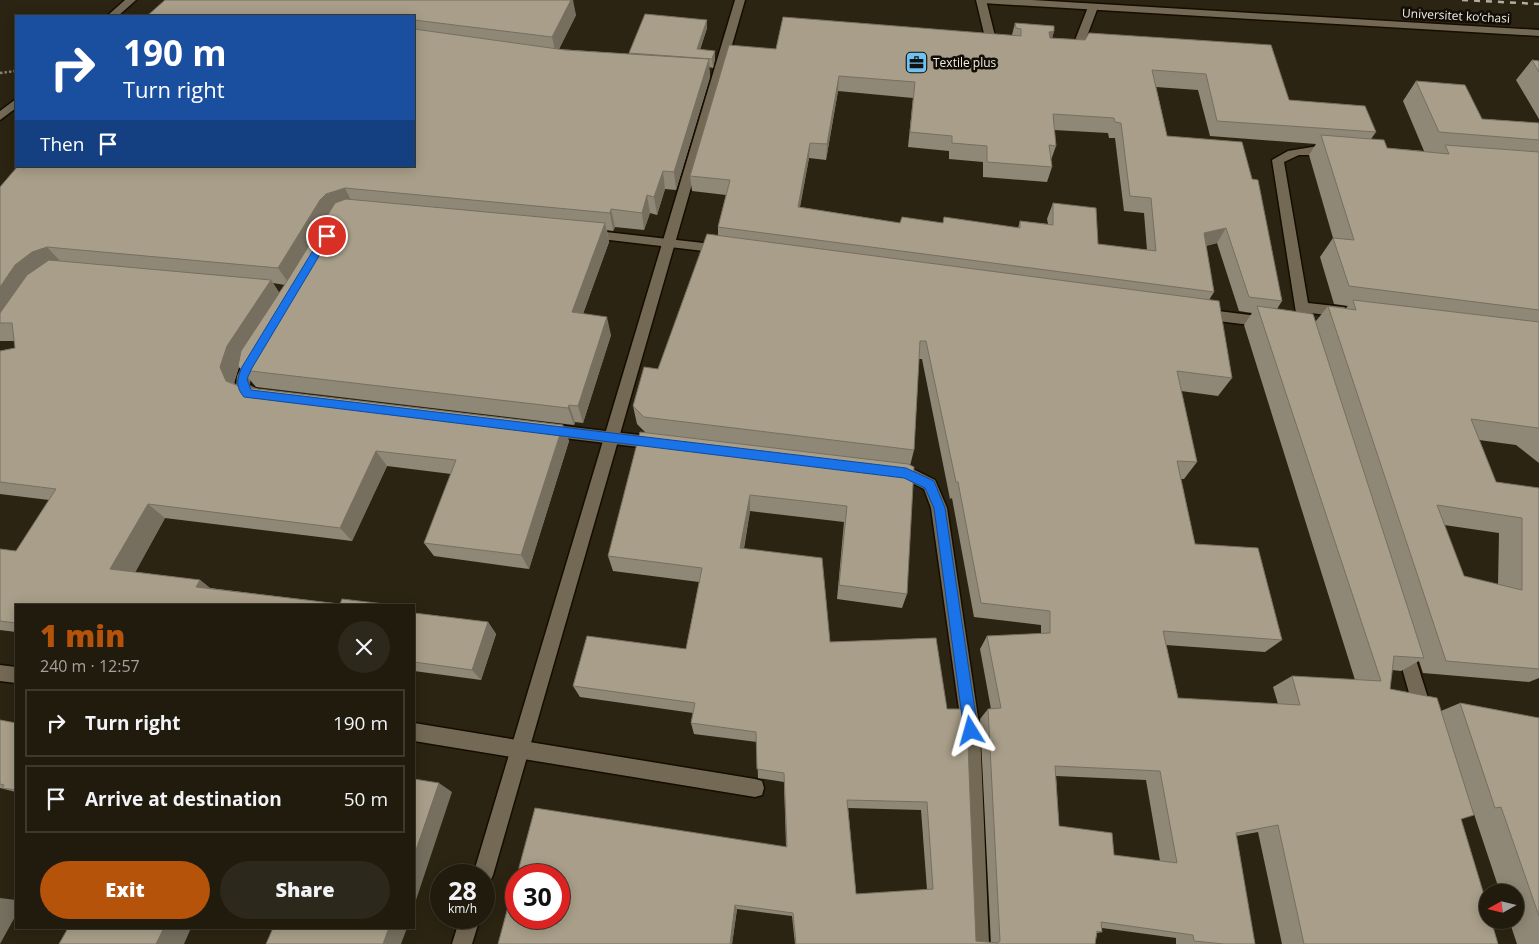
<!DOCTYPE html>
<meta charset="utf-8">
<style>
body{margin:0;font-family:"Open Sans",sans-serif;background:#2d281c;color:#f1f3f6;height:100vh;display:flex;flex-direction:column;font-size:19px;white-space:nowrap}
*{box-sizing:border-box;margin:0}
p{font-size:16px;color:#a2a19e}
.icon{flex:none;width:28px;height:28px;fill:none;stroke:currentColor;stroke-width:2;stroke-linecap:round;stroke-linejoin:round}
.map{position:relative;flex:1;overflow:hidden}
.panel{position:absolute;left:15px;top:604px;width:400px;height:325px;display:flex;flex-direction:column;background:#211b0e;border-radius:0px;box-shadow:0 2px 12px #0003,0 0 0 1px #3e392e}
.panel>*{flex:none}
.hud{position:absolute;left:15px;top:15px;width:400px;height:152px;border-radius:0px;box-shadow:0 2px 12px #0003,0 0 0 1px #3e392e;background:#1a4fa0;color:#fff;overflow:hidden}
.needle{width:32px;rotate:262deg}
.fabs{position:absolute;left:1479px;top:884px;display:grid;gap:10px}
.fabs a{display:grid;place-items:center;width:45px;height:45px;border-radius:50%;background:#211b0e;box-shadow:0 2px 12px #0003,0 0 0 1px #3e392e;font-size:25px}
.speed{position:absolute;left:430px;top:864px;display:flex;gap:10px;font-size:25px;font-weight:700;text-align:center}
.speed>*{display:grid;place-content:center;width:65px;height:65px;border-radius:50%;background:#211b0e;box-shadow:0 2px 12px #0003,0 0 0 1px #3e392e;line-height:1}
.speed small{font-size:12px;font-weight:400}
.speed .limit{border:8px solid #d22;background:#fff;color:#111}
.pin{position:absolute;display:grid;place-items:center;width:42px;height:42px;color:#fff;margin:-21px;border:2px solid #fff;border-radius:50%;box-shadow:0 1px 5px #0007}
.me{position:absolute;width:55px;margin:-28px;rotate:352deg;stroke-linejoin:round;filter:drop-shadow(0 0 4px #0008)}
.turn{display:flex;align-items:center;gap:18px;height:105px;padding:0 25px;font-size:22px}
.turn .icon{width:65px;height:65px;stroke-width:2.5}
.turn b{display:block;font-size:35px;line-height:42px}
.then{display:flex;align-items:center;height:48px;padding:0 25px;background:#0003;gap:10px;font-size:19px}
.round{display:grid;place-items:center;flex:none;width:52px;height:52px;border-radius:26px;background:#2d281c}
.summary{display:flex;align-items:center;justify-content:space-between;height:85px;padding:0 25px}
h1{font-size:30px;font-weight:800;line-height:38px;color:#b45309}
.cta{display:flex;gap:10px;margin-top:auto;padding:10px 25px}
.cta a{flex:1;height:58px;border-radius:30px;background:#b45309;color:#fff;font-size:20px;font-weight:800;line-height:58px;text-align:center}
.cta a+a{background:#2d281c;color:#f1f3f6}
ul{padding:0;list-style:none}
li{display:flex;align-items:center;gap:15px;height:68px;margin:0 10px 8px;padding:0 15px;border:2px solid #3e392e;border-radius:0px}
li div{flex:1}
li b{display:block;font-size:19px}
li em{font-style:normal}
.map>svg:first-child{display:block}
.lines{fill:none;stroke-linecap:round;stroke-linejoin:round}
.service-casing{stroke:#150d00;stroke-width:3}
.minor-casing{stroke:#150d00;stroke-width:3}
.tertiary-casing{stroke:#150d00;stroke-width:3}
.secondary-casing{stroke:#150d00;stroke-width:3}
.path{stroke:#888273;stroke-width:2.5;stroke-dasharray:2.5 2;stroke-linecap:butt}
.service{fill:#736955;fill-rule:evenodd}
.minor{fill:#736955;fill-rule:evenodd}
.tertiary{fill:#736955;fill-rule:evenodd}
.secondary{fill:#736955;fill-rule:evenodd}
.rail{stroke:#b4aea1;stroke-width:2.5;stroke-dasharray:6 6;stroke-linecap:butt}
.wall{fill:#908876;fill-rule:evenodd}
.shaded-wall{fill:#766f60}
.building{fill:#a89e89;stroke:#766f60;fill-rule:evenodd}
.route{fill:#1a73e8;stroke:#114b97}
.labels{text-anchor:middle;stroke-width:5;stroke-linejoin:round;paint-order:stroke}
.far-street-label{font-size:12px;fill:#f3eee3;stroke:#120e07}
.far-poi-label{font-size:12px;fill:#f3eee3;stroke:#120e07;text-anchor:start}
</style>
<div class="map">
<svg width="1539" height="944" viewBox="0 0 1539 944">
<rect width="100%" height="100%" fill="#2c2412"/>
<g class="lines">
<defs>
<path id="service" d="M125,0h11l-18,16h-11z
M976,0h10l11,44 5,1v4h-10l-5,-3z
M1093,4l5,3 -17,45 -5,3 -11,-2v-4l7,-1 16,-41z
M16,99v9l-16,12v-9z"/>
<path id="minor" d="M1318,146l15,1 6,4 -6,4h-34l-15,7 24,141 36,4 7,5 -7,5 -34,-4 3,19 -7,5 -7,-5 -27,-172 16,-9z
M588,230l133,15 6,4 -6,4 -137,-16 -2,-3 2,-3z
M1202,309l64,8 7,5 -7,5 -64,-8 -7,-5z
M253,353l7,5 -9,18 -1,9 14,7 2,4 -2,4c-12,4 -23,-4 -28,-14l1,-10 11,-22z
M547,424l109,13 5,2 2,4 -2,4 -5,2 -109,-13 -5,-2 -2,-4 2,-4z
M895,466l16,2 24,12 12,28 33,223 9,213h-20l-7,-213 -31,-223 -7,-19 -20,-10 -14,-3 -2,-4 2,-4z
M1404,639l6,2 2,6 21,67 -3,6 -6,3 -6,-3 -3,-6 -19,-67 2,-6z
M0,665l16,2v16l-16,-2z
M414,723l341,56 7,2 2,7 -2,7 -7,2 -341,-56z"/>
<path id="tertiary" d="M735,0h10l-252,875 -3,7 -6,2v-9h-11z
M460,918h20l-8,26h-20z"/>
<path id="secondary" d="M977,0h55l507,30v6l-557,-33z"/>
</defs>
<use href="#service" class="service-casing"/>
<use href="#minor" class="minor-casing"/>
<use href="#tertiary" class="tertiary-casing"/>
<use href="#secondary" class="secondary-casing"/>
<path class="path" d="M0,73l16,-2"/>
<use href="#service" class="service"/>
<use href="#minor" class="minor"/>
<use href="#tertiary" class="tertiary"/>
<use href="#secondary" class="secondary"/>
<path class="rail" d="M1462,0l77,4"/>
</g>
<path class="wall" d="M576,15l-17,34 70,5v-1l78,-33v8l-7,22 15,9 -2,9 -4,-1 1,10 -34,113 -11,-1 -8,26 -7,-2 -6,17 -29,-3 -2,4 -6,-1 2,12 -26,72 28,21 -28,88 -8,-1 -1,3 -318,-38 -17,-20 -5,16 7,4 322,38 6,16 -40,128 -95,-13 -10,-13 27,-69 -64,-8 -35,75 -187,-23 -30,54 65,8 10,8 130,16 53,1h-377v27l-16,-2v-81l16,2 33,-51 -49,-6v-143l15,-3v-7h-15v-154l414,-21v-150zM273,283l12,2 -6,8z
M1015,23l39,8 -2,7 33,2 4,-7 200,67 87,32 -5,7 16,9 37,3 -21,-50 13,-20 66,38 57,4v340l-23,-18 -37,-5 17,42 43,6v190l-10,4 -106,-9 -4,-12 -18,10 -9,-1 -2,19 51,22 19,-8 79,15v226h-22l-8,-24h6v-28h-15l-26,-78 -13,5 37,125h-216l-24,-112 -22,4 19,108h-79v-6l-74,-10v4l-5,1 -2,11h-300l-3,-28 -55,-7 -5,35h-234l288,-97 -2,-65 -26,-4 -1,-36 -63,-8 -3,-11 2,-10 -113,-16 -7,-11 113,-37 13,-67 -86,-11 -5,-15 38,-123 -9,-9 -4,-18 25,-37 60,-133v-9l8,-32 -34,-4 -2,-15 86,-127 236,-14zM1156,87l42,3 12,46 106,8 -7,11 24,83 -13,19 14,47 14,2 -2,2 -18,-2 -12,15 -39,-12 5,-8 -115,-165zM838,91l75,7 -5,49 41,4v8l34,3v15l64,5 5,-15 -1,-7 5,-14 -2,-16 54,3 1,5h6l9,73 20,2 3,37 -49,-6 -45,-41 -6,16 1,5 -28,-3 -2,7 -75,-5h-43l-100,-16 9,-49 17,2zM1217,243l22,68 13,2 -8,12 111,355 -63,-4 -19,11 5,17 -100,-6 -12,-53 99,7 17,-12 -87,-96 -14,-65h3l13,-17 -16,-71 37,5 14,-18 -23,-78 5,-8 -8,-46zM919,359h3l28,140 2,-1 22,119 67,8v9l-54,2 -7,13 11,60h-3l-8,10 11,224 -15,-2 -40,-303 -106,4 -86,-93 6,-38 94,11 -7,77 65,9 5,-14 3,-128 4,-16zM1444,525l55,8 -1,52 -34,-9zM1056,776l90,4 14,81 -46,-6 -55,-29zM848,808l73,2 6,80 -71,4z
M1532,60l7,1v58l-23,-39z
M414,613l74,9 8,12 -15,46 -67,-9z
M0,720l16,3v69l-16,-4z"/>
<path class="shaded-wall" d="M571,0h2l3,15 -20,40 -4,-18z
M707,20v8l-10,30v-9z
M1054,31l-4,15 -1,-14z
M715,51v8l-2,9 -1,-9z
M709,59l1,18 -34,113 -2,-18z
M839,76l-1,15 -12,69 1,-16z
M810,143l-1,15 -12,64 1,-15z
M663,171l2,18 -8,26 -3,-18z
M345,188l9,18 -64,79 -12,-17 42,-68 6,-6z
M647,195l3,18 -6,17 -2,-17z
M611,209l4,18 -2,4 -3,-18z
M605,223l4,19 -32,88 -5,-18z
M1226,228l-9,15 -21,5 8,-15z
M47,247l16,17 -63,59v-36l15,-22 17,-13z
M271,280l12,18 -43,64 -6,21 -8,-2 -6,-14 7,-21z
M607,317l4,18 -28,88 -5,-17z
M569,405l6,17 -1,3 -6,-17z
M563,425l6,16 -40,128 -8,-14z
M376,451l11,15 -35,75 -12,-13z
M750,495v16l-9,52 -1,-15z
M148,504l17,14 -35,64 -20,-13z
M200,580l16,13 -20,-6z
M488,622l8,12 -15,46 -9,-10z
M439,783l13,9 -38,114v-50z
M0,898l16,2v15l-16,29z
M735,905l2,4 -5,35h-2z
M164,928h27l-7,16h-28z
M389,928h18l-6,16h-18z"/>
<path class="building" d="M165,0h406l-19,37 -138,-17v-4h-267z
M645,14l62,6 -10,29 18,2 -3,8 -83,-6z
M783,17l238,19v-7l-5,-1 -1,-5 39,3v5l-5,1 1,6 35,2 4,-7 182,12 18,55 76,6 11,26 -159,-11 -11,-47 -54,-4 15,66 75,6 10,37 6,1 24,121 -33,-4 -23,-69 -22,5 10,59 -496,-65 12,-47 -40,-4 39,-131 47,4zM839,76l76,6 -5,50 42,4v7l35,3v16l65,5 -3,-22 7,1 -3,-32 61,4 1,4 6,1 9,73 21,2 5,53 -58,-7 -2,-36 -43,-5v22l-33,-4v7l-76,-11 -1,6 -41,-6 -2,6 -102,-16 12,-64 17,1z
M414,29l151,21 144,9 -35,113 -11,-1 -9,26 -7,-2 -5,18 -31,-4 -1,4 -265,-25 -19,6 -6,6 -42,68 -231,-21 -15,5 -17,13 -15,22v-100l18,-21h396z
M1532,60l7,1v11z
M1416,81l49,4 17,34 57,4v17l-100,-8z
M1321,135l63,5 3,8 62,6 -4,-9 94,7v158l-190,-24 -16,-48 21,2z
M346,199l259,24 -33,89 35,5 -29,89 -9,-1 -1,3 -326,-38 -4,-4 3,-15 48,-73 46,-75z
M707,234l512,67 13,77 -55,-7 20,91 -20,-1 18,83 63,4 24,92 -119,-9 15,67 122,7 -8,-29 89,5 -124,-375 56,8 111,344 -30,-2 -4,33 47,9 37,117 -13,4 27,89v12h3l7,24h-194l-26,-119 -42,8 19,111h-31l-30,-3 -1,-6 -92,-13 1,10 -5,-1 -2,13h-299l-3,-31 -58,-8 -5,39h-232l18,-67v41h43v-43h-42l18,-67 252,39 -3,-74 -27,-4 -1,-37 -65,-9 4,-20 -122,-17 14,-50 99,13 16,-81 -94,-12 32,-124 268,32 6,3 -7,127 -68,-9 8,-79 -97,-11 -10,53 82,10 8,84 106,-4 11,71h19l1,12 9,220 22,2 2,-2 -12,-232 13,-1 -14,-72 63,-3v-22l-69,-8 -23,-121h-2l-30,-141h-6l-6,109 -270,-33 -11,-11 11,-39 14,2zM1055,766l105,5 17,92 -63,-8 -2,-22 -53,-7zM847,800l80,2 6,87 -77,5z
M49,260l222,20 -44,66 -7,21 6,14 15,6 322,38 -42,130 -97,-12 32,-83 -80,-9 -36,77 -192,-24 -38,65 90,11 -4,7 144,17 2,-5 51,6h-377v18l-16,-2v-72l16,2 40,-62 -56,-7v-131l15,-3 -3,-25h-12v-10l27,-38z
M1353,300l186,22v107l-1,-1 -67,-9 25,63 43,6v181l-93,-8 -118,-355 28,4zM1437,505l85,13v72l-58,-14z
M414,613l74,9 -16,48 -58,-8z
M1460,703l79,15v198l-38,-109 -6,1z
M0,720l16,3v67l-14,-2 2,-3 -4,-1z
M414,779l25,4 -25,73z
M68,928h96l-8,16h-97z
M273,928h116l-6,16h-117z"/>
<path class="route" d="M327,233l4,3 -79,132 -5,11 4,11 655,78 28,13 11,27 33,223 -2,5 -5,2 -5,-2 -2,-5 -30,-223 -9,-20 -21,-10 -660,-81c-9,-11 -7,-18 -2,-30l81,-133z"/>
<defs>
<symbol id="office-square" viewBox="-11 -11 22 22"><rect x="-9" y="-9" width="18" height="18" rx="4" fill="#6dc2f3" stroke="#120e07"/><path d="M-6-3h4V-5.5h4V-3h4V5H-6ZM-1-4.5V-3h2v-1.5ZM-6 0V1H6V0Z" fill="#111"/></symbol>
</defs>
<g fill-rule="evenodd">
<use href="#office-square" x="904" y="50" width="25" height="25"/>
</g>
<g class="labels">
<g class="far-street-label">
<text transform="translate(1456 16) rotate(3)" y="4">Universitet kо‘chasi</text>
</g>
<g class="far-poi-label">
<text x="933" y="67">Textile plus</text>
</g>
</g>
</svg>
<div class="fabs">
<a><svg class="needle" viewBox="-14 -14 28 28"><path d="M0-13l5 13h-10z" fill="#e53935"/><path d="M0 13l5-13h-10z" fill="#a2a19e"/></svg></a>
</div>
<div class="speed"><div>28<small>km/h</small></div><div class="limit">30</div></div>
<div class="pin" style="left:327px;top:236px;background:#d93025"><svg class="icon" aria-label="arrive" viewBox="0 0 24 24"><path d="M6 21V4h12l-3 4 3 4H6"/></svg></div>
<svg class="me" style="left:971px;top:731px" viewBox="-20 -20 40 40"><path d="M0-17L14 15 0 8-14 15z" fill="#1a73e8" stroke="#fff" stroke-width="4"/></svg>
<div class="hud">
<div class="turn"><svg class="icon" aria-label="right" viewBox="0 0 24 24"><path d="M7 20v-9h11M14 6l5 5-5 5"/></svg><div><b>190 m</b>Turn right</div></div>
<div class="then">Then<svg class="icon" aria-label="arrive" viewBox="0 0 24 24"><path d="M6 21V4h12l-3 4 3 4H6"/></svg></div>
</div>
<section class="panel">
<div class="summary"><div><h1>1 min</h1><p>240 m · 12:57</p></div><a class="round"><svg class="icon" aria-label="close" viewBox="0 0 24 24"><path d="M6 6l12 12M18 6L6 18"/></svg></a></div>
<ul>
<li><svg class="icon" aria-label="right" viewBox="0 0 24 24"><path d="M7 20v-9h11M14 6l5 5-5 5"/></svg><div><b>Turn right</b></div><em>190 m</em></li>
<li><svg class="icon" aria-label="arrive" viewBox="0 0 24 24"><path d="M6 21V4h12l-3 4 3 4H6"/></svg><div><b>Arrive at destination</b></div><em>50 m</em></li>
</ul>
<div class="cta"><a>Exit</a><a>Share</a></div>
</section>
</div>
